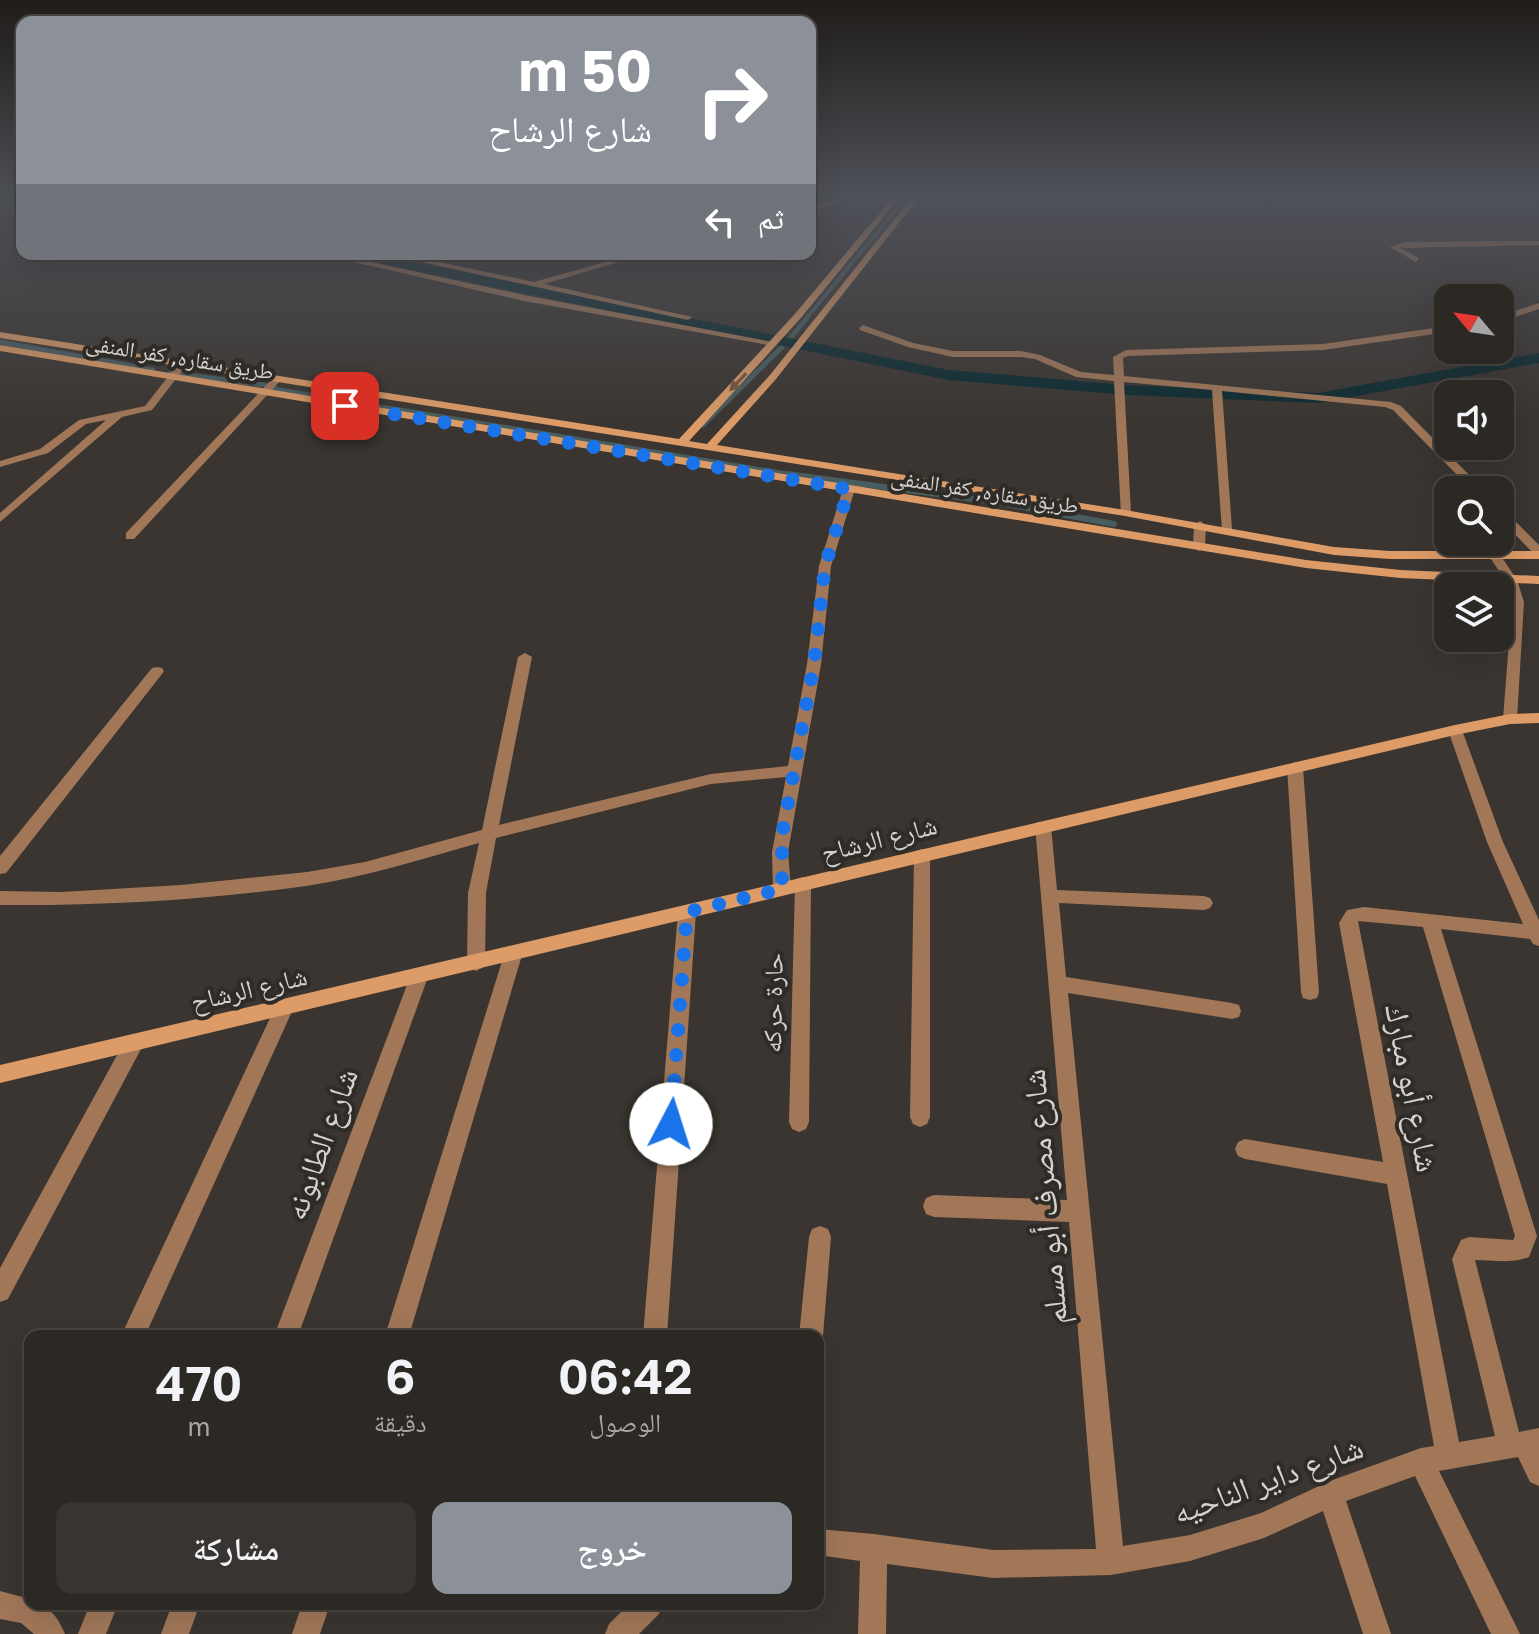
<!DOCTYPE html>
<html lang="ar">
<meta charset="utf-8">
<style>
body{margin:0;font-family:"Golos Text","Noto Naskh Arabic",sans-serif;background:#383431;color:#f1f3f6;direction:rtl;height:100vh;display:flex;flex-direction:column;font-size:30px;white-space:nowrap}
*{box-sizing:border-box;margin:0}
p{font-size:26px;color:#a6a6a6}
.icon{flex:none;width:44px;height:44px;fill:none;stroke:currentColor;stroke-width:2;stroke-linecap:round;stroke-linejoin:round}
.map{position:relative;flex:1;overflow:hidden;direction:ltr}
.drawer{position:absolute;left:24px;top:1330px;width:800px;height:280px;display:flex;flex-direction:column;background:#2c2824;border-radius:16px;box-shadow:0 8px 32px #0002,0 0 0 2px #484441;direction:rtl}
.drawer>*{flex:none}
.hud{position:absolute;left:16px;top:16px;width:800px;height:244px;border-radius:16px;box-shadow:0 8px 32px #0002,0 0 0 2px #484441;direction:rtl;background:#8c9099;color:#fff;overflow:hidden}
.needle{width:52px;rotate:299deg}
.controls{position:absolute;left:1434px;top:284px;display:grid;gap:16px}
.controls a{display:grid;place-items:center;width:80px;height:80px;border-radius:16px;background:#2c2824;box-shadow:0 8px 32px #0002,0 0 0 2px #484441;font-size:40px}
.pin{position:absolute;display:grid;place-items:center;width:68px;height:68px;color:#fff;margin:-34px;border-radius:16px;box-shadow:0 4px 12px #0006}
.me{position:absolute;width:88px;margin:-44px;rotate:5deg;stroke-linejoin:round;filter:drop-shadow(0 0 6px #0008)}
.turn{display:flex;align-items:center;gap:28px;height:168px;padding:0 32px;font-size:36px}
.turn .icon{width:104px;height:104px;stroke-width:2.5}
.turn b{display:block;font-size:56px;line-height:68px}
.then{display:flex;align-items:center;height:76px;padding:0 32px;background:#0003;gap:16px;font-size:30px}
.eta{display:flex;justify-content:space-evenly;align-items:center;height:136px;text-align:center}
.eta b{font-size:48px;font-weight:600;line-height:56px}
.action{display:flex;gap:16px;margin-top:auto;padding:16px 32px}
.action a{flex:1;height:92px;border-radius:16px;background:#8c9099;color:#fff;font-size:32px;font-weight:600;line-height:92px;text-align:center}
.action a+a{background:#383431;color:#f1f3f6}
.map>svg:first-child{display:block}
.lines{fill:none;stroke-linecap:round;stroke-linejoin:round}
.stream-far2{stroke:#485d5f;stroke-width:4}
.stream-far1{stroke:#485d5f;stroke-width:5}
.stream{stroke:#485d5f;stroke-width:6}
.canal{fill:#0c2b30;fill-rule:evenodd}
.street{fill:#a17758;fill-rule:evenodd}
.secondary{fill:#dd9b67;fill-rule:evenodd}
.oneway{fill:#755840}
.route{stroke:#1a73e8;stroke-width:14;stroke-dasharray:0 25.2}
.labels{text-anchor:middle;stroke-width:8;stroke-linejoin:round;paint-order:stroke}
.far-street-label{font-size:22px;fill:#d4d2ce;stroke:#2f2b26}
.street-label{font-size:26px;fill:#d4d2ce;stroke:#2f2b26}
.near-street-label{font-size:32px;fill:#d4d2ce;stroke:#2f2b26}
</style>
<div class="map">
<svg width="1539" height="1634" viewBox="0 0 1539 1634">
<rect width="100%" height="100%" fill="#3a3530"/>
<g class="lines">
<path class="stream-far2" d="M805,320l102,-124"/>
<path class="stream-far1" d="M0,342l153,28
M170,373l95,12 14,5 520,86
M703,425l85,-84 19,-23"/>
<path class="stream" d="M787,474l209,28 118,22"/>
<path class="canal" d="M345,254h27l577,116 178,15 191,8 221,-40v10l-221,40 -191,-8 -178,-15 -597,-122z"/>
<path class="street" d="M850,196h11l-51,15v-4z
M1186,196h39l-3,2z
M1539,241v4l-139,3 19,10 -3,4 -26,-15 15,-5z
M319,254h15l190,41 254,48 -5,3 -249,-45z
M385,254h15l134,28 99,-28h13l-102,30 148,33 -4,3z
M1539,303v6l-39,13v-6z
M863,325l50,18 40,8h68l19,4 41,17 33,3 -1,-18 13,-7 197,-6 125,-18v6l-125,18 -195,6 -5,2 1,18 267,26 10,4 83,84h-12l-79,-80 -8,-3 -163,-16 10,138 -2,2h-8l-10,-141 -88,-8 7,131 -10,2 -7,-134 -38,-4 -41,-18 -14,-2h-68l-45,-10 -48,-17 -1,-2z
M181,360l8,2 -37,48 -30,7 -122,105v-9l106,-93 -20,4 -38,29 -48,14v-6l40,-12 39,-29 66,-14z
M274,377l8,2 -148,160h-8v-6z
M849,486l6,3 -24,77 -10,98 -33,188 3,37 -3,5h-12l-3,-5 -1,-37 14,-75 -75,7 -215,54 -10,55 -1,70 -3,5 -6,3 -6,-3 -3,-5 1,-70 11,-50c-57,16 -114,34 -173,43 -101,14 -204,20 -306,19v-14l61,1 120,-7 126,-13 58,-10 117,-32 36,-173 7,-4 7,4 -33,168 212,-51 77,-8 19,-102 12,-98 24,-77z
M1500,509l4,1 35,35v11l-4,-1 -35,-36z
M1200,521l6,4 -1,22 -6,4 -6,-4 1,-22z
M1495,552l4,1 18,27 7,22 -7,117 -7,5 -7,-5 9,-117 -7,-22 -16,-24z
M157,667l5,1 2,3 -2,3 -156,199 -6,1v-18l152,-188z
M1455,725l7,5 41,112 36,78v26l-6,-2 -3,-5 -89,-10 96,307 -8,21c-18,7 -36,3 -54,3l44,172 20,-4v58l-9,-4 -12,-25 -79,14 81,163h-29l-76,-158 -69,25 45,133h-28l-40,-123 -59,27 -74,23 -79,14 -118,3 -106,-14 -1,70h-28l2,-73 -42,-6v-26l56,5 119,16 103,-1 -27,-327 -135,-5 -8,-3 -3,-8 3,-8 8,-3 133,5 -32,-374 2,-4h12l2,4 6,64 147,6 6,2 3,5 -3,5 -6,2 -145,-7 7,74 166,26 7,2 2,6 -2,6 -7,2 -164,-26 55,553 67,-11 71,-22 69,-32 91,-33 13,-2 -47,-262 -142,-25 -7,-3 -3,-7 3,-7 7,-3 138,23 -44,-239 8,-13 17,-3 159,17 -36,-82 -39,-112zM1358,921l65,6 92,309 -2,4 -44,-3 -8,3 -9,19 43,177 -36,6z
M1295,762l8,5 16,225 -2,6 -7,2 -7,-2 -2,-6 -14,-225z
M922,849l6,2 2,4v262l-3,7 -7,3 -7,-3 -3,-7 4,-262 2,-4z
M803,877l6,2 2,5 -2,238 -3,7 -7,3 -7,-3 -3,-7 6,-238 2,-5z
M687,905l6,2 3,5 -29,424h-24l35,-424 3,-5z
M513,948l6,2 3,5 -113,381h-24l119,-381 3,-5z
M419,969l6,3 3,5 -130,359h-24l136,-359 3,-5z
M285,999l7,2 2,6 -149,329h-24l157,-335z
M134,1034l7,3 3,6 -3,6 -133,250 -8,3v-34l127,-231z
M820,1226l8,3 3,8 -8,99 -5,9v-9h-19l10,-99 3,-8z
M0,1591l30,8v5c19,0 28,13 35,30h-31l-13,-11 -21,-4z
M90,1604h28l-12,30h-28z
M172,1604h28l-11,30h-28z
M302,1604h28l-10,30h-28z
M629,1604h34l-4,10 -20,20h-34l4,-10z"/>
<path class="secondary" d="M894,196h7l-101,123 -111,122 18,3 63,-69 143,-179h7l-144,183 -59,66 408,65 209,37 56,4h149v8h-149l-56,-4 -209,-39 -1125,-178v-6l679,107 115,-124z
M0,345l1306,215 94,10 139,6v8l-139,-6 -94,-10 -1306,-217z
M1539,713v10l-29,1 -55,11 -1455,348v-18l1455,-340 55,-11z"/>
</g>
<defs><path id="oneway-solid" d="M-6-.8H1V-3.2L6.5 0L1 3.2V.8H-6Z" transform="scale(2)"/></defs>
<use class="oneway" href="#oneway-solid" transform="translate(738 382) rotate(133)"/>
<linearGradient id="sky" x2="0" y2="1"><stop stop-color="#201d1a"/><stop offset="0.46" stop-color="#4f5159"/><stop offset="1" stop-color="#4f5159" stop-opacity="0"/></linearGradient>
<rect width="1539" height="425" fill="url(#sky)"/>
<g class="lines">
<path class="route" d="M345,406l504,83 -24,77 -11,98 -32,171v54l-95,23 -16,212"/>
</g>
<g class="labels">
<g class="far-street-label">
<text transform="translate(180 357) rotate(9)" y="8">طريق سقاره, كفر المنفى</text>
<text transform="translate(985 491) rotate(9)" y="8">طريق سقاره, كفر المنفى</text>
</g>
<g class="street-label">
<text transform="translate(879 839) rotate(-14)" y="9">شارع الرشاح</text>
<text transform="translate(249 989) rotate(-13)" y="9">شارع الرشاح</text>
<text transform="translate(773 1003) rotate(-89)" y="9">حارة حركه</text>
</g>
<g class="near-street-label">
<text transform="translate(1412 1088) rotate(79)" y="11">شارع أبو مبارك</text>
<text transform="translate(321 1144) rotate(-70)" y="11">شارع الطابونه</text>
<text transform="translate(1045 1197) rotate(-95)" y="11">شارع مصرف أبو مسلم</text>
<text transform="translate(1268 1480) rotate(-20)" y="11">شارع داير الناحيه</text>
</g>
</g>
</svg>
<div class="controls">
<a><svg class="needle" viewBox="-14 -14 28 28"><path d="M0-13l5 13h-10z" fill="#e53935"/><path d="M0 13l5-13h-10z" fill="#a6a6a6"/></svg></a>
<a><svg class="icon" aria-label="sound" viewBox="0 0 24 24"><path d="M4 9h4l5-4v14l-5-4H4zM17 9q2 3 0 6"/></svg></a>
<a><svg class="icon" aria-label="search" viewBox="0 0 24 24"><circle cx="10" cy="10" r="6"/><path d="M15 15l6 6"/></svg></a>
<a><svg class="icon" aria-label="layers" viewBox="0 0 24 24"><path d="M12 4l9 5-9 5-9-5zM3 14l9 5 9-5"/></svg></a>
</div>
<div class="pin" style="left:345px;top:406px;background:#d93025"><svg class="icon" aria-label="arrive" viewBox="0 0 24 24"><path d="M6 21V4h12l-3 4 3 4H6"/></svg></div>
<svg class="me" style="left:671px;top:1124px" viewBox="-20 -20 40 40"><circle r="19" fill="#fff"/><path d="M0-13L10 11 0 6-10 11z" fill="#1a73e8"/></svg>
<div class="hud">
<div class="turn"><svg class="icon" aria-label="right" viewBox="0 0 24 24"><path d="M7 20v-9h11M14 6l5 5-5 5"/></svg><div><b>50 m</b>شارع الرشاح</div></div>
<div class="then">ثم<svg class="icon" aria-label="left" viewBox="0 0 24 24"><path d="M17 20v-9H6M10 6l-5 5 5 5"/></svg></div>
</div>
<section class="drawer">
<div class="eta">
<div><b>06:42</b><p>الوصول</p></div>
<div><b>6</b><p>دقيقة</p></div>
<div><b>470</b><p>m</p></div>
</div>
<div class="action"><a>خروج</a><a>مشاركة</a></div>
</section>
</div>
